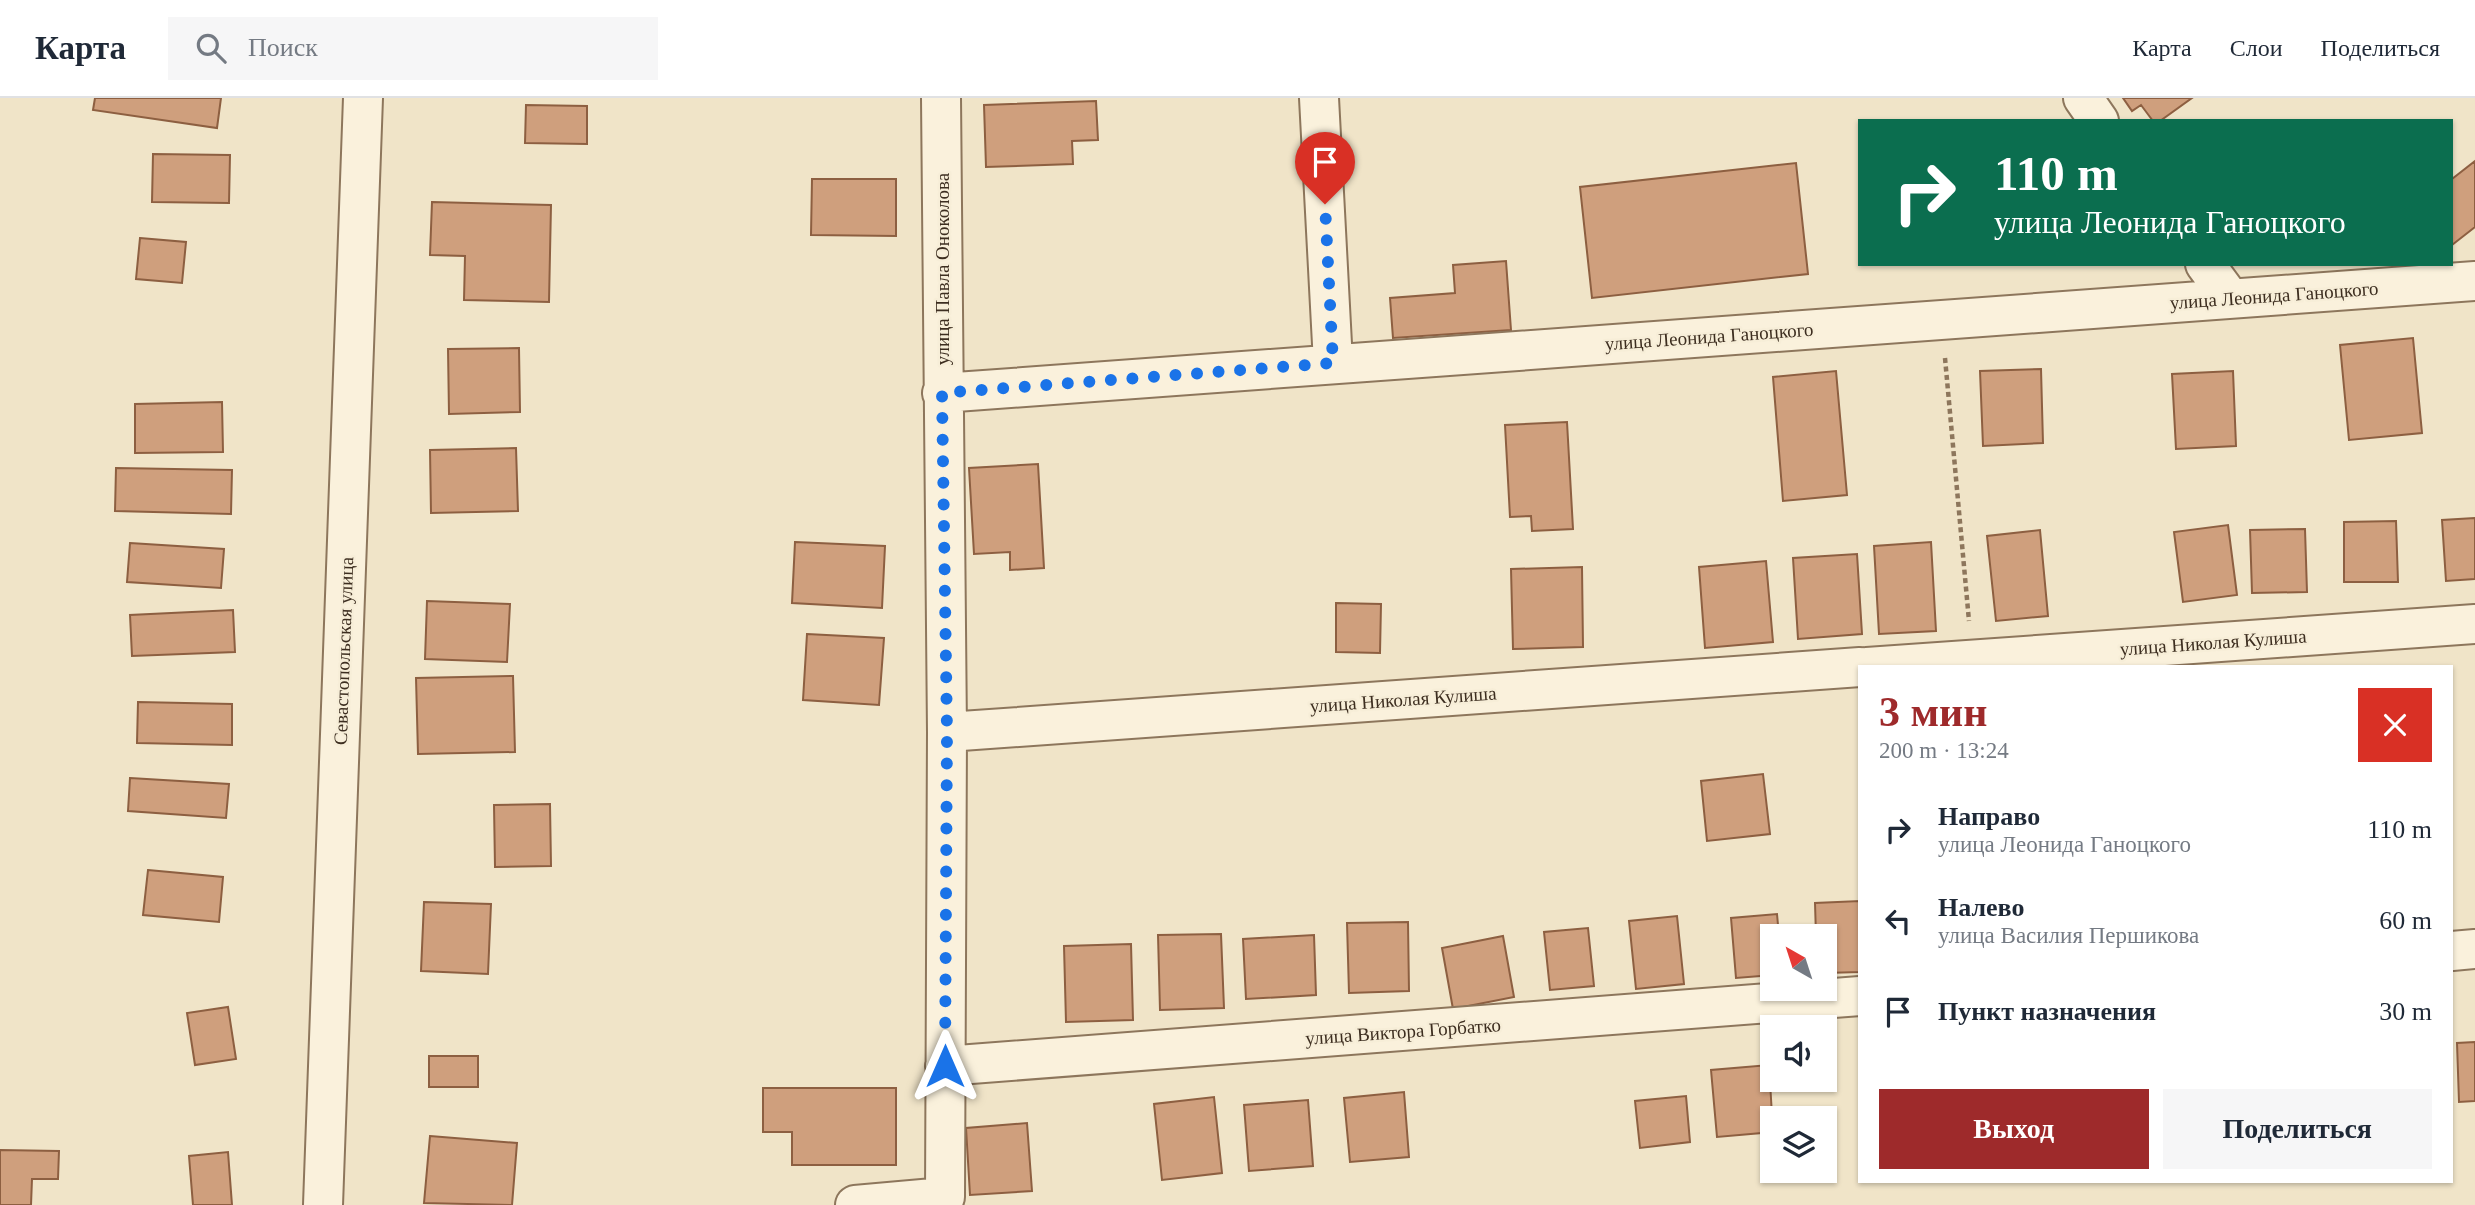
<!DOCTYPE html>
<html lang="ru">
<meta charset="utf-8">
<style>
body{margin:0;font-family:Georgia,serif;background:#f6f6f7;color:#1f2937;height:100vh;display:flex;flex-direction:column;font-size:26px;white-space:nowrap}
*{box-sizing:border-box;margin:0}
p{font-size:23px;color:#747a83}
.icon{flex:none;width:38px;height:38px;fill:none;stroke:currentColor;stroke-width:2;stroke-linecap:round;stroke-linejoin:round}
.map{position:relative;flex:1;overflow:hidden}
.sheet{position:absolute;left:1858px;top:567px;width:595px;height:518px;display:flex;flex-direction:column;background:#fff;border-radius:0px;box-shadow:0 2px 5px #0004}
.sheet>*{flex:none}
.banner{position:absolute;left:1858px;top:21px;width:595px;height:147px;border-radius:0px;box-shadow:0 2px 5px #0004;background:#0b6e4f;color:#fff;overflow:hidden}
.needle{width:46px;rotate:321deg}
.controls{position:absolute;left:1760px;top:826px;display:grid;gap:14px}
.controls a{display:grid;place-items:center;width:77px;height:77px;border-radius:0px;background:#fff;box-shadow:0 2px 5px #0004;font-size:35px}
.pin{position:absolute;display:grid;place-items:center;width:60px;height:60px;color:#fff;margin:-72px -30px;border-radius:50% 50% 50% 0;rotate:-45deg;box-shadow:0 0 7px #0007}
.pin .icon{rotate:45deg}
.me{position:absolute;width:77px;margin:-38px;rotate:0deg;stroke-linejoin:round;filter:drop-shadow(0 0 5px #0008)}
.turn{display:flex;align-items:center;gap:24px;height:147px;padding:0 21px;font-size:32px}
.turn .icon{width:91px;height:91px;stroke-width:2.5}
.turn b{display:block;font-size:49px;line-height:60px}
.round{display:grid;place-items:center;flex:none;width:74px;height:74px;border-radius:0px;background:#f6f6f7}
.head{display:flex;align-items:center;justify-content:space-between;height:119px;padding:0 21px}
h1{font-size:42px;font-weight:700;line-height:52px;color:#9e2a2b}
.button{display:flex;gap:14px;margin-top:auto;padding:14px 21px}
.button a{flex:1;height:80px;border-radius:0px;background:#9e2a2b;color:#fff;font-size:28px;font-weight:700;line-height:80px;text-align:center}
.button a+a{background:#f6f6f7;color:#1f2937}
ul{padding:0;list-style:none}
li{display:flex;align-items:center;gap:21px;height:91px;padding:0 21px}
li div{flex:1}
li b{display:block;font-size:26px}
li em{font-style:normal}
header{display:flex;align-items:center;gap:42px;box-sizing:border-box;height:98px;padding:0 35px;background:#fff;border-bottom:2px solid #e0e1e3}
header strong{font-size:33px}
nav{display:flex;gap:38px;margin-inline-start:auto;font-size:24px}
.search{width:490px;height:63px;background:#f6f6f7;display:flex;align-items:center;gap:18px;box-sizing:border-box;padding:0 24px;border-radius:0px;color:#747a83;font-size:26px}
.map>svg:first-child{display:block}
.building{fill:#cf9f7d;stroke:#8d5f41;stroke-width:2}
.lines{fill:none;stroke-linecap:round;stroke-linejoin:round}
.minor-casing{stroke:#8d765c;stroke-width:42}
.path{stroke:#8d765c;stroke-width:4.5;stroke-dasharray:5 3.5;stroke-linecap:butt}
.minor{stroke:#faf1dc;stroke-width:38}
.route{stroke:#1a73e8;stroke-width:12;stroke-dasharray:0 21.6}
.labels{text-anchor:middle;stroke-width:5;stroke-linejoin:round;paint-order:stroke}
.street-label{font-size:19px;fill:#3d2e20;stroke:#f7eed8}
</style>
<header>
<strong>Карта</strong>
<div class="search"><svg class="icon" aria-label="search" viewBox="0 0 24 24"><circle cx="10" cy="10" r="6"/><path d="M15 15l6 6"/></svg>Поиск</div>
<nav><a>Карта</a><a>Слои</a><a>Поделиться</a></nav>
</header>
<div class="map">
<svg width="2475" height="1107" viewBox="0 0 2475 1107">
<rect width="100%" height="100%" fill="#f0e4c8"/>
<path class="building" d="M95,0h126l-4,30 -124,-18z
M2123,0h69l-32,23h-7l-12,-16 -9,6z
M1096,3l2,39 -26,1 1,23 -87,3 -2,-62z
M526,7l61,1v38l-62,-1z
M153,56l77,1 -1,48 -77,-1z
M2475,63v66l-23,18v-66z
M1796,65l12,111 -216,24 -12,-111z
M812,81h84v57l-85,-1z
M432,104l119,3 -2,97 -85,-2 1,-44 -35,-1z
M140,140l46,4 -4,41 -46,-4z
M1506,163l5,69 -118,8 -3,-40 65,-5 -2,-28z
M2413,240l9,95 -73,7 -9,-95z
M519,250l1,64 -71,2 -1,-65z
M2041,271l2,74 -60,3 -3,-75z
M1836,273l11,124 -64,6 -10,-124z
M2233,273l3,75 -60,3 -4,-75z
M222,304l1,50 -88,1v-49z
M1567,324l6,107 -41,2 -1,-15 -21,1 -5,-92z
M516,350l2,63 -87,2 -1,-63z
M1038,366l6,104 -34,2v-18l-36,2 -5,-86z
M116,370l116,2 -1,44 -116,-3z
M2475,420v61l-29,2 -4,-61z
M2396,423l2,61h-54v-60z
M2228,427l9,70 -54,7 -9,-70z
M2305,431l2,63 -55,1 -2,-63z
M2040,432l8,86 -52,5 -9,-85z
M795,444l90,4 -3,62 -90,-5z
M1931,444l5,89 -57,3 -5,-88z
M130,445l94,6 -3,39 -94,-6z
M1857,456l5,80 -64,5 -5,-81z
M1766,463l7,81 -68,6 -6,-81z
M1582,469l1,80 -70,2 -2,-80z
M427,503l83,3 -3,58 -82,-3z
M1336,505l45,1 -1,49 -44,-1z
M233,512l2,42 -103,4 -2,-41z
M807,536l77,4 -5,67 -76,-5z
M513,578l2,76 -97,2 -2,-76z
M138,604l94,2v41l-95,-2z
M1763,676l7,60 -63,7 -6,-60z
M130,680l99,6 -3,34 -98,-7z
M550,706l1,62 -56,1 -1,-62z
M148,772l75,7 -4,45 -76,-7z
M1860,803v71l-35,1v-37h-9l-1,-33z
M424,804l67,2 -3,70 -67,-3z
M1777,816l2,22h-6v39l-37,3 -5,-60z
M1677,818l7,68 -48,5 -7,-68z
M1408,824l1,69 -60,2 -2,-70z
M1588,830l6,58 -44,4 -6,-58z
M1221,836l3,74 -64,2 -2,-75z
M1314,837l2,60 -70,4 -3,-60z
M1503,838l11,61 -61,12 -11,-61z
M1131,846l2,76 -67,2 -2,-76z
M228,909l8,52 -41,6 -8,-52z
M2475,944v59l-16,1 -2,-59z
M429,958h49v31h-49z
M1769,967l4,67 -56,5 -6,-67z
M763,990h133v77h-104v-33h-29z
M1404,994l5,65 -59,5 -6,-64z
M1686,998l4,46 -50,6 -5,-47z
M1214,999l8,76 -60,7 -8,-76z
M1308,1002l5,66 -64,5 -5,-66z
M1027,1025l5,68 -62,4 -4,-67z
M430,1038l87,7 -5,62 -88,-2z
M0,1052l59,1 -1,28h-26l-1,26h-31z
M228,1054l4,53h-39l-4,-49z"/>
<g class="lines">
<defs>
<path id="minor" d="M1319,0l14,265
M2083,0l16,23
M2205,166l25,34
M942,295l1533,-112
M1867,569l608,-43
M947,634l913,-65
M2452,853l23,-2
M945,968l915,-70
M323,1107l40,-1107
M855,1107l90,-8 2,-465 -6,-634"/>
</defs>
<use href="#minor" class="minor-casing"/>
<path class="path" d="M1945,260l24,263"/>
<use href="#minor" class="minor"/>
</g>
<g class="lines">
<path class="route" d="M945,968l2,-334 -5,-339 391,-30 -8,-159"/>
</g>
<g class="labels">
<g class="street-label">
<text transform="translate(942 171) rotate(-90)" y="7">улица Павла Оноколова</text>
<text transform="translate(2274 197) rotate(-4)" y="7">улица Леонида Ганоцкого</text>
<text transform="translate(1709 238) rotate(-4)" y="7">улица Леонида Ганоцкого</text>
<text transform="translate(2213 544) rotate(-4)" y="7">улица Николая Кулиша</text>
<text transform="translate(343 553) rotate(-88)" y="7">Севастопольская улица</text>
<text transform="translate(1403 601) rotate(-4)" y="7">улица Николая Кулиша</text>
<text transform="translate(1403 933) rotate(-4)" y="7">улица Виктора Горбатко</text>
</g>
</g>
</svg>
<div class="controls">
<a><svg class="needle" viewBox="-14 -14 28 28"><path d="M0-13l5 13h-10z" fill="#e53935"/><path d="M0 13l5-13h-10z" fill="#747a83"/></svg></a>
<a><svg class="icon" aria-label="sound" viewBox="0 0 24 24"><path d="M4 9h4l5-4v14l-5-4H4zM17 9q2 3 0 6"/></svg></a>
<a><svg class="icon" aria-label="layers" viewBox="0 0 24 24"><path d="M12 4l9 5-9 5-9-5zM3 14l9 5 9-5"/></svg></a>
</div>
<div class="pin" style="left:1325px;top:106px;background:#d93025"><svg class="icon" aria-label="arrive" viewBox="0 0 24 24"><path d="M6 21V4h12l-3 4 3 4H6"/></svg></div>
<svg class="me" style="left:945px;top:968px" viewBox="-20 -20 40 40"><path d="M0-17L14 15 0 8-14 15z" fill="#1a73e8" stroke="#fff" stroke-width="4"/></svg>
<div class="banner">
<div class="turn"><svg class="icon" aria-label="right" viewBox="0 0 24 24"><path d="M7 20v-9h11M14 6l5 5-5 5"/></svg><div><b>110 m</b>улица Леонида Ганоцкого</div></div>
</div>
<section class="sheet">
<div class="head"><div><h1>3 мин</h1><p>200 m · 13:24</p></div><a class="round" style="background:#d93025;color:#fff"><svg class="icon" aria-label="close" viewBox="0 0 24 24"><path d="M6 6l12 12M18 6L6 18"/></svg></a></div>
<ul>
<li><svg class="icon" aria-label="right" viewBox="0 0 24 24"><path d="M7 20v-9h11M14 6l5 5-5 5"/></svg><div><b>Направо</b><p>улица Леонида Ганоцкого</p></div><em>110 m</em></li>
<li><svg class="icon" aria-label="left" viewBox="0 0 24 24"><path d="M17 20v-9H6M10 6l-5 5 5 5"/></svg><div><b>Налево</b><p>улица Василия Першикова</p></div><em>60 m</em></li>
<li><svg class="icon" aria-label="arrive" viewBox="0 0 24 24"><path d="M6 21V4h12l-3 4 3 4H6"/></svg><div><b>Пункт назначения</b></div><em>30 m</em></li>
</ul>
<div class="button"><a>Выход</a><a>Поделиться</a></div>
</section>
</div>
